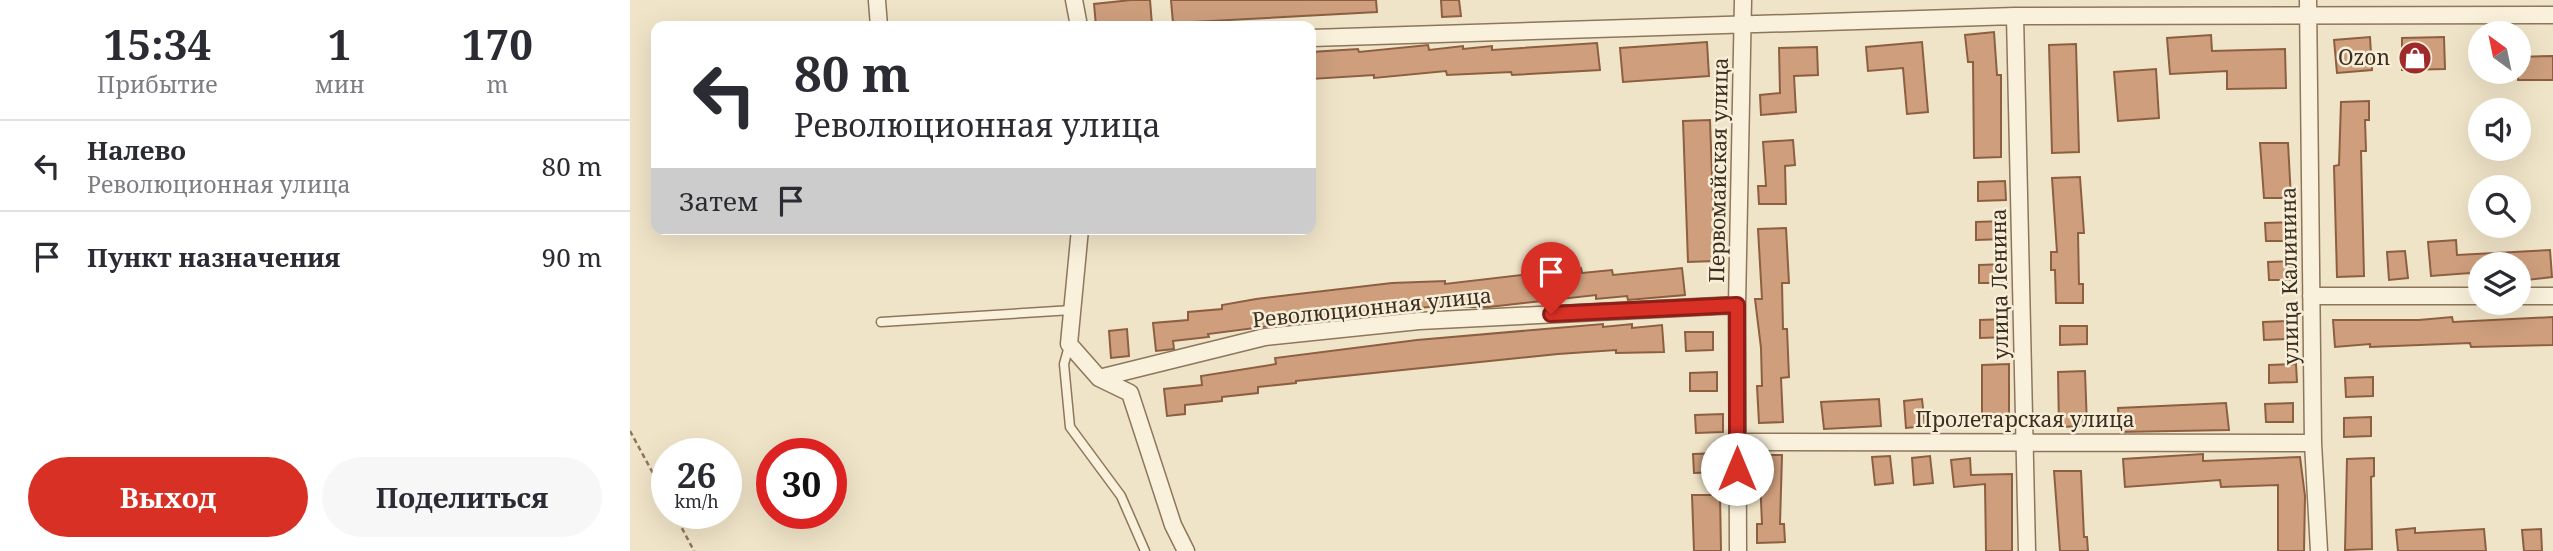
<!DOCTYPE html>
<html lang="ru">
<meta charset="utf-8">
<style>
body{margin:0;font-family:"Noto Serif",serif;background:#f7f7f7;color:#2b2b33;height:100vh;display:flex;flex-direction:column;font-size:26px;white-space:nowrap}
*{box-sizing:border-box;margin:0}
p{font-size:23px;color:#7c7c81}
.icon{flex:none;width:38px;height:38px;fill:none;stroke:currentColor;stroke-width:2;stroke-linecap:round;stroke-linejoin:round}
.map{position:relative;flex:1;overflow:hidden}
.details{display:flex;flex-direction:column;background:#fff;width:630px}
.details>*{flex:none}
.top-card{position:absolute;left:21px;top:21px;width:665px;height:214px;border-radius:14px;box-shadow:0 7px 28px #0002;background:#fff;color:#2b2b33;overflow:hidden}
.needle{width:46px;rotate:327deg}
.fabs{position:absolute;left:1838px;top:21px;display:grid;gap:14px}
.fabs a{display:grid;place-items:center;width:63px;height:63px;border-radius:50%;background:#fff;box-shadow:0 7px 28px #0002;font-size:35px}
.speed{position:absolute;left:21px;top:438px;display:flex;gap:14px;font-size:35px;font-weight:700;text-align:center}
.speed>*{display:grid;place-content:center;width:91px;height:91px;border-radius:50%;background:#fff;box-shadow:0 7px 28px #0002;line-height:1}
.speed small{font-size:18px;font-weight:400}
.speed .limit{border:10px solid #d22;background:#fff;color:#111}
.pin{position:absolute;display:grid;place-items:center;width:60px;height:60px;color:#fff;margin:-72px -30px;border-radius:50% 50% 50% 0;rotate:-45deg;box-shadow:0 0 7px #0007}
.pin .icon{rotate:45deg}
.me{position:absolute;width:77px;margin:-38px;rotate:0deg;stroke-linejoin:round;filter:drop-shadow(0 0 5px #0008)}
.turn{display:flex;align-items:center;gap:24px;height:147px;padding:0 28px;font-size:32px}
.turn .icon{width:91px;height:91px;stroke-width:2.5}
.turn b{display:block;font-size:49px;line-height:60px}
.then{display:flex;align-items:center;height:66px;padding:0 28px;background:#0003;gap:14px;font-size:26px}
.eta{display:flex;justify-content:space-evenly;align-items:center;height:119px;text-align:center}
.eta b{font-size:42px;font-weight:700;line-height:49px}
.button{display:flex;gap:14px;margin-top:auto;padding:14px 28px}
.button a{flex:1;height:80px;border-radius:42px;background:#d93025;color:#fff;font-size:28px;font-weight:700;line-height:80px;text-align:center}
.button a+a{background:#f7f7f7;color:#2b2b33}
ul{padding:0;list-style:none}
li{display:flex;align-items:center;gap:21px;height:91px;padding:0 28px;border-top:2px solid #e1e1e2}
li div{flex:1}
li b{display:block;font-size:26px}
li em{font-style:normal}
main{display:flex;flex:1;min-height:0}
.map>svg:first-child{display:block}
.building{fill:#cf9f7d;stroke:#8d5f41;stroke-width:2}
.lines{fill:none;stroke-linecap:round;stroke-linejoin:round}
.service-casing{stroke:#8d765c;stroke-width:11}
.minor-casing{stroke:#8d765c;stroke-width:19}
.path{stroke:#8d765c;stroke-width:2.5;stroke-dasharray:5 3.5;stroke-linecap:butt}
.service{stroke:#faf1dc;stroke-width:8}
.minor{stroke:#faf1dc;stroke-width:16}
.route-casing{stroke:#8d1f18;stroke-width:18}
.route{stroke:#d93025;stroke-width:12}
.labels{text-anchor:middle;stroke-width:5;stroke-linejoin:round;paint-order:stroke}
.poi-label{font-size:21px;fill:#3d2e20;stroke:#f7eed8;text-anchor:end}
.street-label{font-size:21px;fill:#3d2e20;stroke:#f7eed8}
</style>
<main>
<section class="details">
<div class="eta">
<div><b>15:34</b><p>Прибытие</p></div>
<div><b>1</b><p>мин</p></div>
<div><b>170</b><p>m</p></div>
</div>
<ul>
<li><svg class="icon" aria-label="left" viewBox="0 0 24 24"><path d="M17 20v-9H6M10 6l-5 5 5 5"/></svg><div><b>Налево</b><p>Революционная улица</p></div><em>80 m</em></li>
<li><svg class="icon" aria-label="arrive" viewBox="0 0 24 24"><path d="M6 21V4h12l-3 4 3 4H6"/></svg><div><b>Пункт назначения</b></div><em>90 m</em></li>
</ul>
<div class="button"><a>Выход</a><a>Поделиться</a></div>
</section>
<div class="map">
<svg width="1923" height="551" viewBox="0 0 1923 551">
<rect width="100%" height="100%" fill="#f0e4c8"/>
<path class="building" d="M501,0h19l2,25 -56,1 -2,-22z
M541,0h205l1,12 -204,11z
M811,0h18l2,16 -19,1z
M1364,32l3,43h4v82l-27,1 -1,-96h-5l-3,-27z
M1581,35l1,16 73,-2 1,39 -59,1v-18l-57,3 -3,-36z
M1740,37l2,33 -35,3 -3,-33z
M1814,37l1,32 -43,1v-32z
M1077,42l2,34 -86,6 -3,-34z
M1292,42l6,70 -21,2 -4,-46 -35,3 -2,-24z
M967,43l3,27 -88,5 -1,-3 -64,3 -1,-4 -72,7v-3l-63,4v-27l47,-3 1,3 69,-7 1,5 34,-4v3l29,-3v4z
M1446,44l3,108 -27,1 -3,-108z
M1187,47l1,28 -24,1 2,36 -35,3 -1,-20 20,-2 -1,-45z
M1923,56v24h-35v-23z
M1526,69l3,49 -41,3 -4,-49z
M1739,101v19h-4l1,31h-5l3,125 -27,1 -3,-111 5,-1 2,-63z
M1080,120l5,141 -27,1 -5,-141z
M1163,140l2,25 -10,1 1,38h-27l-1,-18h8l-3,-44z
M1630,143h28l3,55h-27z
M1450,177l4,56h-6l1,51h4v19h-27l-1,-33h-4v-18h6l-5,-74z
M1375,181l1,19 -28,1v-19z
M1373,221l1,18 -28,1v-18z
M1663,222v19h-27l-1,-18z
M1156,228l3,55h-7l1,46h4l2,48 -8,1 2,44 -24,1 -2,-37h5l-1,-38 -6,-49h7l-4,-70z
M1826,240l1,15 93,-5 2,27 -34,4v-17h-38v21h-9l-1,-12 -39,3 -3,-34z
M1775,251l3,27 -19,2 -2,-28z
M1666,261v19h-27l-1,-18z
M1376,264l1,19h-28v-18z
M951,268l1,5 30,-3 1,5 69,-7 3,27 -57,5 -1,-4 -31,3v-4l-107,12h-60l-51,5 -170,22 1,3 -36,4 1,8 -18,2 -3,-28 35,-3v-8l34,-3v-4l34,-6 136,-16 53,-2v3z
M1822,317l1,5 100,-5v28l-82,2 -1,-4 -100,4v-3l-35,3 -2,-27h86z
M1377,319v18l-27,1v-18z
M1660,321l1,18 -27,1 -1,-18z
M973,324v3l29,-3v4l30,-3 2,27 -48,1v-3l-58,4 -262,27v2l-38,4v6l-36,4v4l-37,4v9l-18,2 -3,-27 38,-4 -1,-9 75,-12 -1,-6 142,-18z
M1430,326h27v18l-27,1z
M497,329l2,27 -18,2 -2,-27z
M1055,332h28v18l-27,1z
M1379,364v57l-27,1v-57z
M1666,364l1,18 -28,1v-18z
M1455,371l2,55 -28,1 -1,-55z
M1087,372v19h-27v-18z
M1743,377v19l-27,1 -1,-19z
M1249,399l2,27 -57,3 -3,-27z
M1292,399l3,27 -19,2 -2,-27z
M1596,403l3,27 -109,2 -2,-24z
M1663,403v19h-27l-1,-18z
M1093,414v18l-27,1 -1,-18z
M1741,417v19l-27,1v-19z
M1091,453v19l-27,1 -1,-19z
M1573,454v7l97,-4 5,39 -1,55h-26v-66l-57,2 -1,-7 -95,7 -2,-28z
M1129,455h23l-2,69h4l1,18 -28,1v-19h5z
M1260,456l3,27 -18,2 -3,-28z
M1300,456l3,27 -19,2 -2,-27z
M1340,458l1,17 41,-1v77h-26l-1,-67 -31,3 -3,-27z
M1744,458v18l-3,1 1,72 -27,1 2,-91z
M1424,471h27l3,66h3l1,14h-28z
M1062,495h28l1,56h-27z
M1785,528v5l69,-4 2,22h-88l-2,-21z
M1911,529l1,22h-18l-2,-21z"/>
<g class="lines">
<defs>
<path id="service" d="M251,322l191,-12
M439,346l-5,18 6,63 51,69 24,55"/>
<path id="minor" d="M444,0l5,26
M1678,0l5,443 6,108
M247,1l2,25
M1385,16l12,535
M681,38l704,-22 538,-1
M450,229l-11,115 30,34 31,15 43,132 13,26
M1681,296h169
M1888,296h35
M469,378l166,-41 154,-16 318,-16
M1107,442l576,1
M1108,551l-1,-246 6,-305"/>
</defs>
<use href="#service" class="service-casing"/>
<use href="#minor" class="minor-casing"/>
<path class="path" d="M0,431l37,68
M44,513l20,38"/>
<use href="#service" class="service"/>
<use href="#minor" class="minor"/>
</g>
<g class="lines">
<defs>
<path id="route" d="M921,314l186,-9v164"/>
</defs>
<use href="#route" class="route-casing"/>
<use href="#route" class="route"/>
</g>
<defs>
<symbol id="shop-disc" viewBox="-11 -11 22 22"><circle r="9.5" fill="#9e2a2b" stroke="#f7eed8"/><path d="M-5-2.5h2.3a2.7 3.5 0 0 1 5.4 0H5L5.5 6h-11ZM-1.5-2.5h3a1.5 2.3 0 0 0-3 0Z" fill="#fff"/></symbol>
</defs>
<g fill-rule="evenodd">
<use href="#shop-disc" x="1766" y="39" width="38" height="38"/>
</g>
<g class="labels">
<g class="poi-label">
<text x="1760" y="65">Ozon</text>
</g>
<g class="street-label">
<text transform="translate(1089 170) rotate(-89)" y="7">Первомайская улица</text>
<text transform="translate(1660 276) rotate(-91)" y="7">улица Калинина</text>
<text transform="translate(1370 284) rotate(-91)" y="7">улица Ленина</text>
<text transform="translate(742 308) rotate(-6)" y="7">Революционная улица</text>
<text x="1395" y="427">Пролетарская улица</text>
</g>
</g>
</svg>
<div class="fabs">
<a><svg class="needle" viewBox="-14 -14 28 28"><path d="M0-13l5 13h-10z" fill="#e53935"/><path d="M0 13l5-13h-10z" fill="#7c7c81"/></svg></a>
<a><svg class="icon" aria-label="sound" viewBox="0 0 24 24"><path d="M4 9h4l5-4v14l-5-4H4zM17 9q2 3 0 6"/></svg></a>
<a><svg class="icon" aria-label="search" viewBox="0 0 24 24"><circle cx="10" cy="10" r="6"/><path d="M15 15l6 6"/></svg></a>
<a><svg class="icon" aria-label="layers" viewBox="0 0 24 24"><path d="M12 4l9 5-9 5-9-5zM3 14l9 5 9-5"/></svg></a>
</div>
<div class="speed"><div>26<small>km/h</small></div><div class="limit">30</div></div>
<div class="pin" style="left:921px;top:314px;background:#d93025"><svg class="icon" aria-label="arrive" viewBox="0 0 24 24"><path d="M6 21V4h12l-3 4 3 4H6"/></svg></div>
<svg class="me" style="left:1107px;top:469px" viewBox="-20 -20 40 40"><circle r="19" fill="#fff"/><path d="M0-13L10 11 0 6-10 11z" fill="#d93025"/></svg>
<div class="top-card">
<div class="turn"><svg class="icon" aria-label="left" viewBox="0 0 24 24"><path d="M17 20v-9H6M10 6l-5 5 5 5"/></svg><div><b>80 m</b>Революционная улица</div></div>
<div class="then">Затем<svg class="icon" aria-label="arrive" viewBox="0 0 24 24"><path d="M6 21V4h12l-3 4 3 4H6"/></svg></div>
</div>
</div>
</main>
